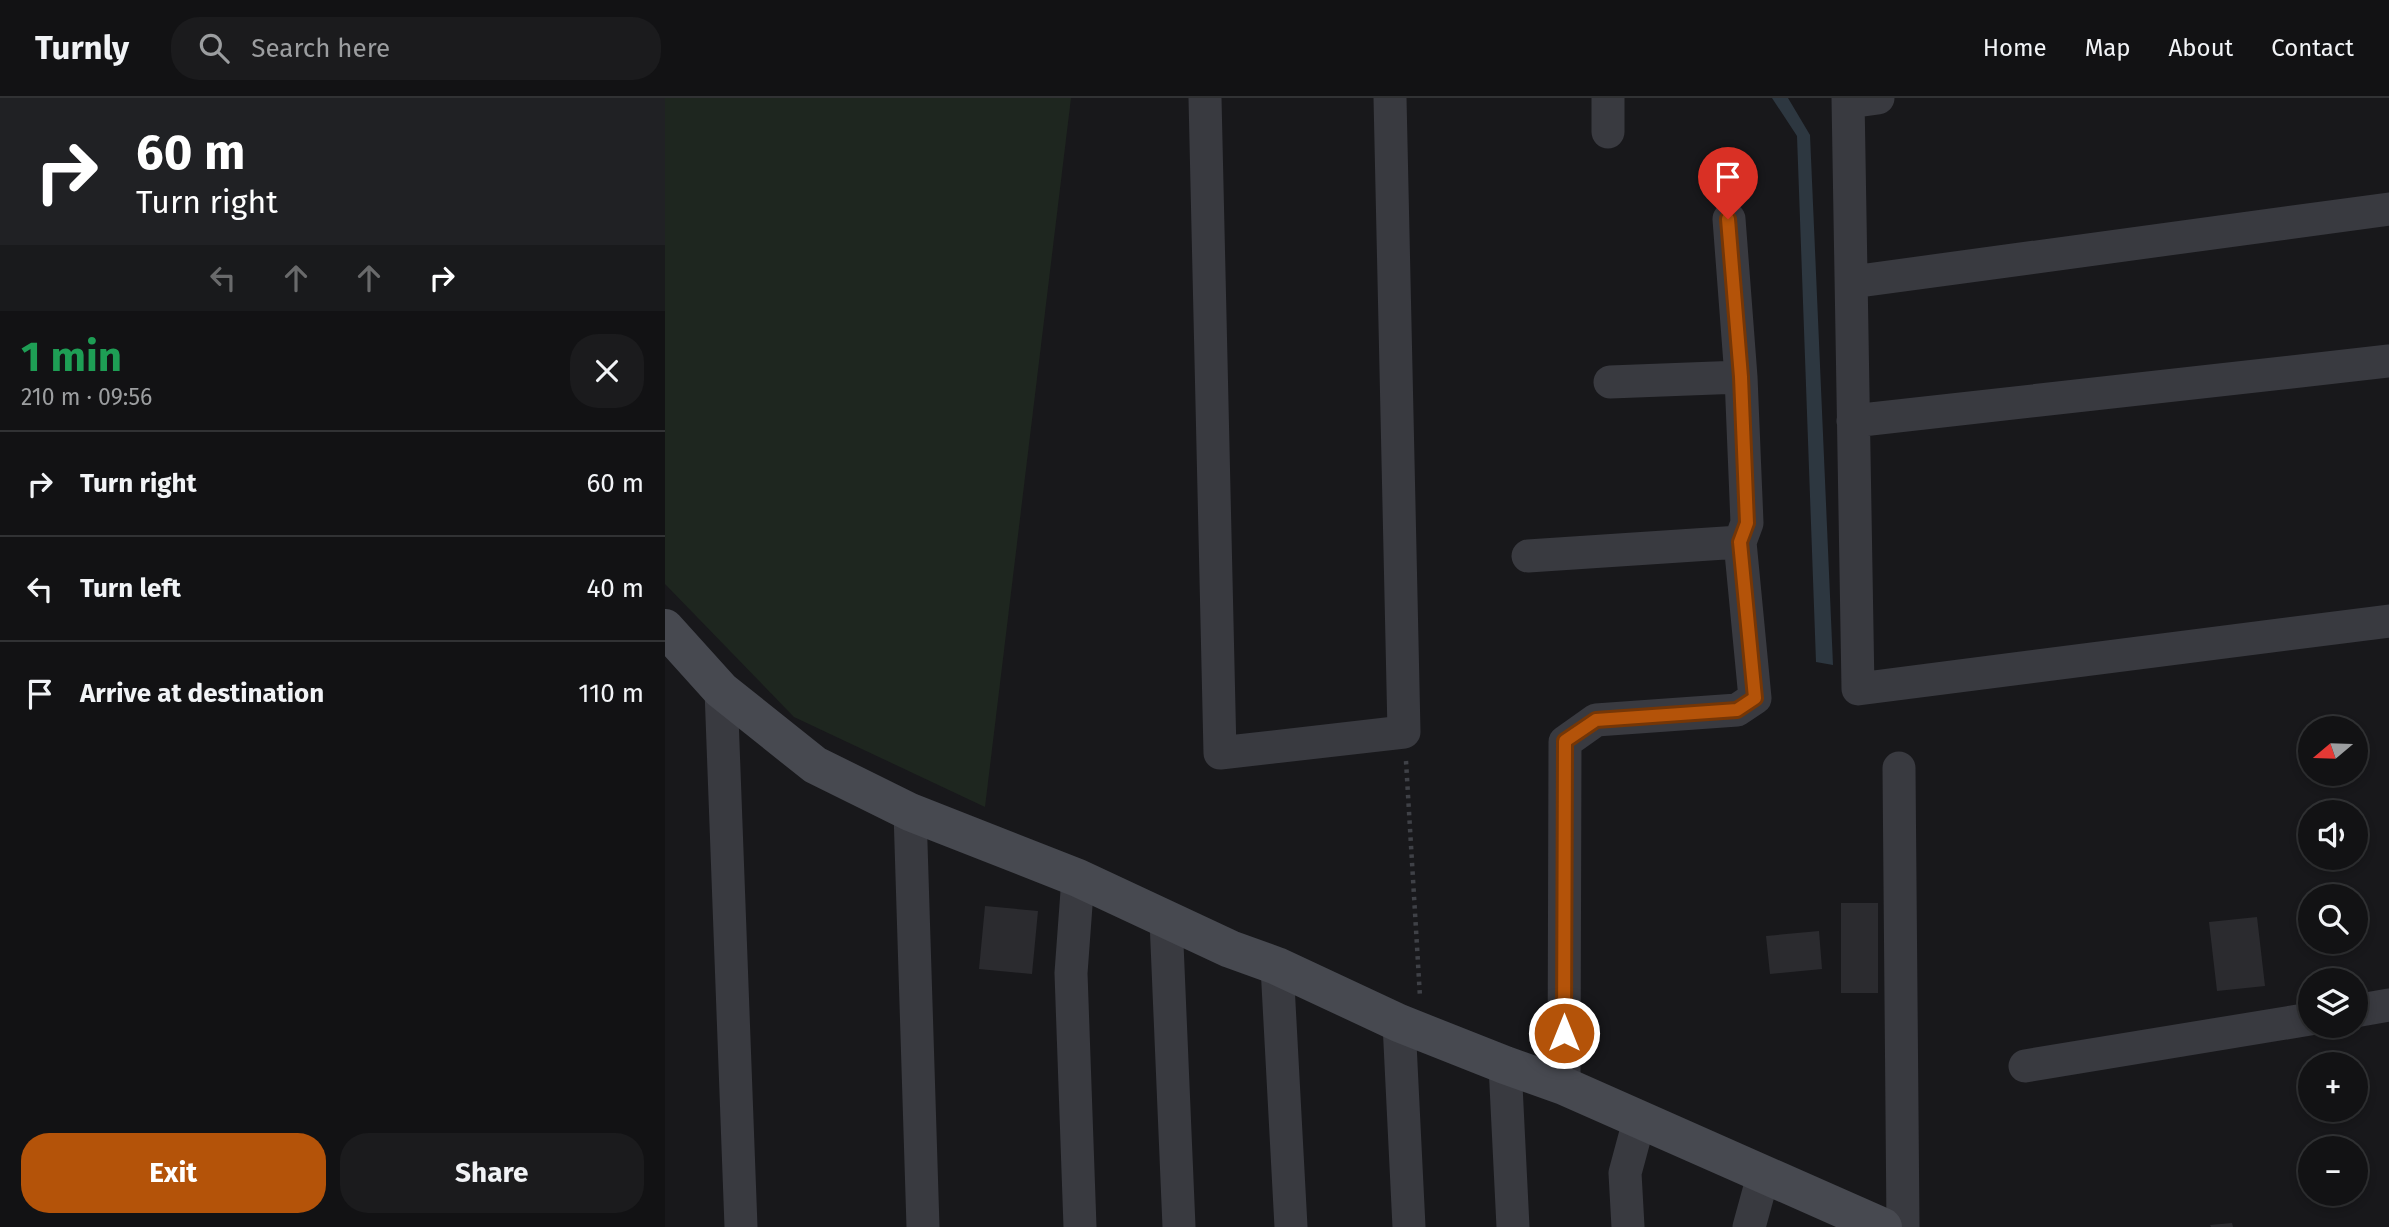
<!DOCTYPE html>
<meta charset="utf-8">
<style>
body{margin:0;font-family:"Fira Sans",sans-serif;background:#1b1b1d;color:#f1f3f6;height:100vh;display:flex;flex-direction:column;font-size:26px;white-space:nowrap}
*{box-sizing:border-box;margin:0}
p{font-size:23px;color:#9c9ea0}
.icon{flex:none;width:38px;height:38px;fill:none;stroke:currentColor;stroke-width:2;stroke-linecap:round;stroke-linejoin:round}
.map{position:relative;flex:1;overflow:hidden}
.drawer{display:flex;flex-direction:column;background:#121214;width:665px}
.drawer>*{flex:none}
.guide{background:#202124;color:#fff;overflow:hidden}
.needle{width:46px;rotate:251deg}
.fabs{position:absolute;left:1633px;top:618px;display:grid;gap:14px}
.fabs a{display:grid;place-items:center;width:70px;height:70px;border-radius:50%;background:#121214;box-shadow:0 4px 10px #0003,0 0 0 2px #313234;font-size:35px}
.pin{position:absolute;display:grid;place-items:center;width:60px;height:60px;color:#fff;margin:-72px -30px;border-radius:50% 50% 50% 0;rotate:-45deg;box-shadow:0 0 7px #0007}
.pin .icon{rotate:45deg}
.me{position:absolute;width:77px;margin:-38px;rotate:0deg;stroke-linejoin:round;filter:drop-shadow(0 0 5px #0008)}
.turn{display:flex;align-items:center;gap:24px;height:147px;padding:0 21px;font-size:32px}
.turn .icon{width:91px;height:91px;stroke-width:2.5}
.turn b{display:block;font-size:49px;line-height:60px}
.lanes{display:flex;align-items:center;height:66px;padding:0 21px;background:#0003;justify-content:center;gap:35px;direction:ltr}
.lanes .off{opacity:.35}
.round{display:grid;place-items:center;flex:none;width:74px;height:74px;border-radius:28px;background:#1b1b1d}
.head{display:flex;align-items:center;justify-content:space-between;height:119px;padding:0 21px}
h1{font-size:42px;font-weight:700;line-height:52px;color:#1e9e55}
.action{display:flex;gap:14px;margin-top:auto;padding:14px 21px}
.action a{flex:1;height:80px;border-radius:28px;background:#b45309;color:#fff;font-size:28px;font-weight:700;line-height:80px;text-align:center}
.action a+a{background:#1b1b1d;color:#f1f3f6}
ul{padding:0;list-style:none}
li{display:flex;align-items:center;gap:21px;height:105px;padding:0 21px;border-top:2px solid #313234}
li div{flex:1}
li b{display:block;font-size:26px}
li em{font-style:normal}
header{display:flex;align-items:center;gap:42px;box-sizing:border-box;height:98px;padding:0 35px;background:#121214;border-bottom:2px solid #313234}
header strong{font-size:33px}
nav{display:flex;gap:38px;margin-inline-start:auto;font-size:24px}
.search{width:490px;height:63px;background:#1b1b1d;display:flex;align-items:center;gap:18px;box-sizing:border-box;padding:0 24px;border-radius:28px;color:#9c9ea0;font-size:26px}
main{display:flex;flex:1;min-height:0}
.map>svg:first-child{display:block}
.green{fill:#1e261f}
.water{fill:#2d3740}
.building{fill:#2b2b2f}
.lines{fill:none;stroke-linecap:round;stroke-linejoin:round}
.path{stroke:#3f4147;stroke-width:4.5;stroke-dasharray:3.5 5;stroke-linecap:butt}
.street{stroke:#393a40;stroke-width:33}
.secondary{stroke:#474950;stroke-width:38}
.route-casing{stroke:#753606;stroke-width:18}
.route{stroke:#b45309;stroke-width:12}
</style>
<header>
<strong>Turnly</strong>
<div class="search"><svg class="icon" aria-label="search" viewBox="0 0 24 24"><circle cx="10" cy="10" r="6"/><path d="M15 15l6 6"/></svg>Search here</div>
<nav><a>Home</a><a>Map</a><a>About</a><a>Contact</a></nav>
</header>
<main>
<section class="drawer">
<div class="guide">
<div class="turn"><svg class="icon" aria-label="right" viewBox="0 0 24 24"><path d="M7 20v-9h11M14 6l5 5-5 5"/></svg><div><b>60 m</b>Turn right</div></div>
<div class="lanes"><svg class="icon off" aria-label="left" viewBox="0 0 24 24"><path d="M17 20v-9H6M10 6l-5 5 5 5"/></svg><svg class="icon off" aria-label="ahead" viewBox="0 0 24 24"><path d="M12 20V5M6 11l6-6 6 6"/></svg><svg class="icon off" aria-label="ahead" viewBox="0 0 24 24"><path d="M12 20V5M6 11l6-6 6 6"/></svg><svg class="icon" aria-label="right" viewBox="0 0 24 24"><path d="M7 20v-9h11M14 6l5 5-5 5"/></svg></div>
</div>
<div class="head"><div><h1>1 min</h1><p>210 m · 09:56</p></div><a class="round"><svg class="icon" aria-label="close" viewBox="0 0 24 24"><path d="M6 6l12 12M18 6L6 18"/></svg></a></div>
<ul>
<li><svg class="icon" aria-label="right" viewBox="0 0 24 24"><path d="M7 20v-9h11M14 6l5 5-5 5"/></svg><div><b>Turn right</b></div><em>60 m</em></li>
<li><svg class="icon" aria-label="left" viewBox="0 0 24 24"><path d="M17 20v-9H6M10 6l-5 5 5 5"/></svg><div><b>Turn left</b></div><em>40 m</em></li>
<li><svg class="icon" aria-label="arrive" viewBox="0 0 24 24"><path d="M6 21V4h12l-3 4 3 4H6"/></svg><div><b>Arrive at destination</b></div><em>110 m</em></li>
</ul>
<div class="action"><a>Exit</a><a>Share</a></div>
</section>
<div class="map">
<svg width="1724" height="1129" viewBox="0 0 1724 1129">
<rect width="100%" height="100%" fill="#18181b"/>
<path class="green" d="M0,0h406l-86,709 -191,-90 -129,-133z"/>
<path class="water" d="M1107,0h16l22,37 23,530 -17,-3 -19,-526z"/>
<path class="building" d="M1176,805h37v90h-37z
M1694,806l3,22 -7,1v-22z
M320,808l53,5 -6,63 -53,-5z
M1592,819l8,69 -48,5 -8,-69z
M1154,833l3,38 -52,5 -4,-38z
M1567,1125l1,4h-22l-1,-2z"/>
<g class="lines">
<path class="path" d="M741,663l14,236"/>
<path class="street" d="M540,0l15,655 184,-21 -14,-634
M943,0v34
M1183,0l10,591 531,-68
M1184,4l29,-4
M1187,184l537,-73
M945,284l131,-5
M1188,323l536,-60
M863,458l212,-14
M56,592l20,537
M1234,670l4,459
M245,714l13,415
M413,780l-7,95 9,254
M501,822l13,307
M612,868l14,261
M1690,913l34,-6
M734,925l10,204
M840,967l8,162
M1360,968l285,-47
M899,988l1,-344 31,-22 141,-10 18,-12 -15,-156 7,-19 -6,-146 -12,-158
M963,1129l-3,-54 14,-52
M1084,1129l14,-51"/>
<path class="secondary" d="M0,530l56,62 94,75 95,47 168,66 152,71 47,17 122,57 106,42 59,21 319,141"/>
</g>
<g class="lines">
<defs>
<path id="route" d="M899,935l1,-292 31,-21 141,-10 18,-12 -15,-156 7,-19 -6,-146 -13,-158"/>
</defs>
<use href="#route" class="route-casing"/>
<use href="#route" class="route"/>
</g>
</svg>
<div class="fabs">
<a><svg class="needle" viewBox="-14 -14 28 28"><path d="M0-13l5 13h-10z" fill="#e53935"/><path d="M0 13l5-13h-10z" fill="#9c9ea0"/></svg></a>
<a><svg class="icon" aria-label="sound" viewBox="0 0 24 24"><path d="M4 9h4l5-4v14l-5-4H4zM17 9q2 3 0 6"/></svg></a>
<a><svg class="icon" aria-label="search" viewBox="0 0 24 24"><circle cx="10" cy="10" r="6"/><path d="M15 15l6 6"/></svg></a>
<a><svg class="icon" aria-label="layers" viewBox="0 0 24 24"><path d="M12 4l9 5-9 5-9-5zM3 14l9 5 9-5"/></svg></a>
<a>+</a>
<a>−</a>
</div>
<div class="pin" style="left:1063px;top:121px;background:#d93025"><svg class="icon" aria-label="arrive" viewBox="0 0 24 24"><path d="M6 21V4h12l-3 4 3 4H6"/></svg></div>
<svg class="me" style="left:899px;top:935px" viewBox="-20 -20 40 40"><circle r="17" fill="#b45309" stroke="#fff" stroke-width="3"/><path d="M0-11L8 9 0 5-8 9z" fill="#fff"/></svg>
</div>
</main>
